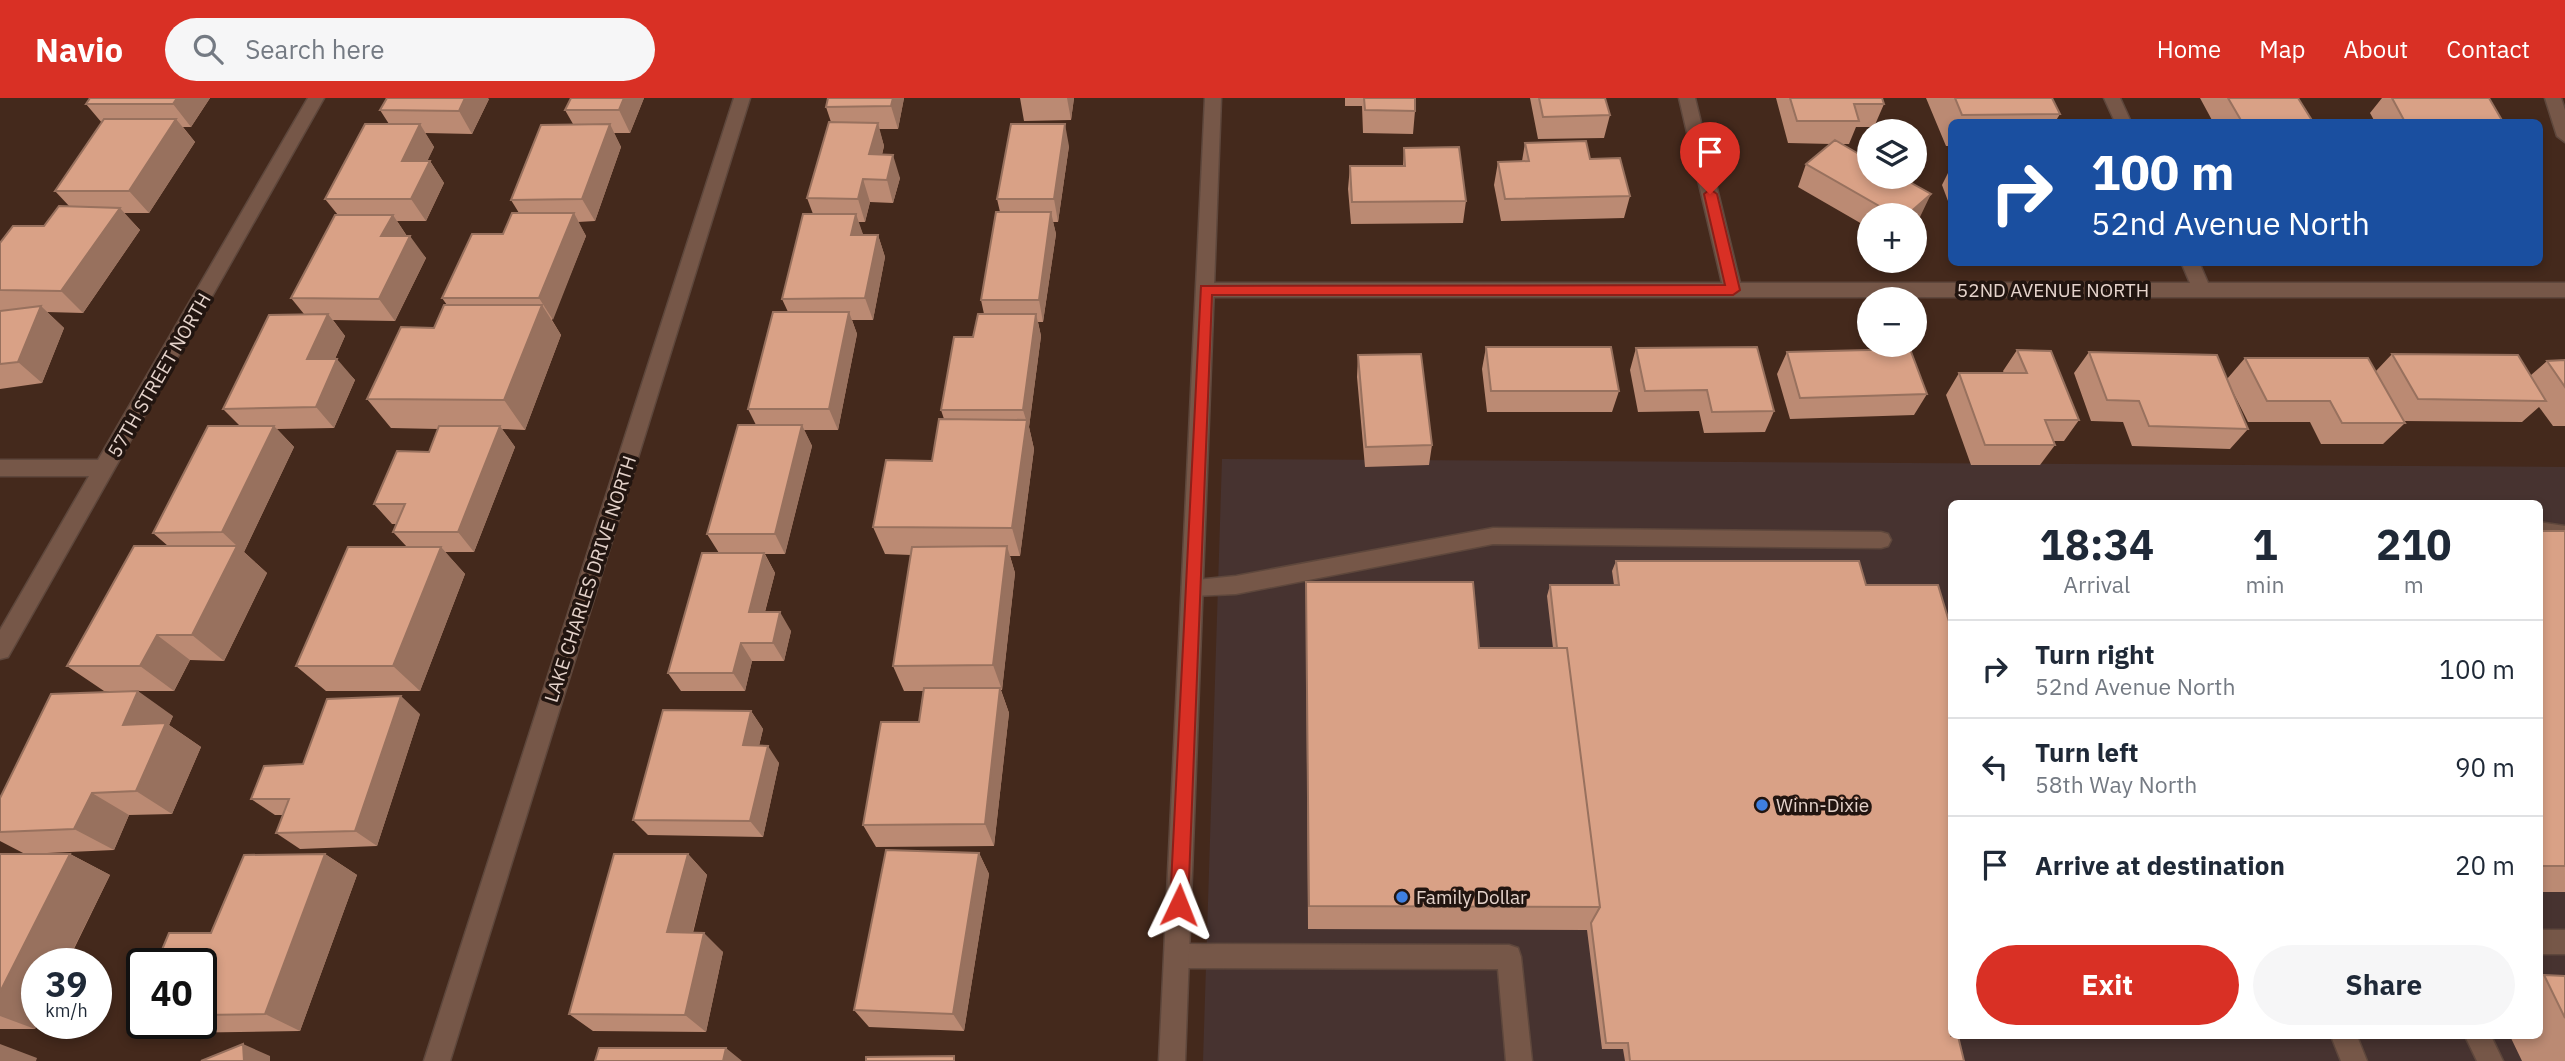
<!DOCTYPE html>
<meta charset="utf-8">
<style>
body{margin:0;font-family:"IBM Plex Sans",sans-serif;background:#f6f6f7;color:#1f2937;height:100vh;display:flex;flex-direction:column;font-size:26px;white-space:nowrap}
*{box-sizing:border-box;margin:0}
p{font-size:23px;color:#747a83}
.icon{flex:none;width:38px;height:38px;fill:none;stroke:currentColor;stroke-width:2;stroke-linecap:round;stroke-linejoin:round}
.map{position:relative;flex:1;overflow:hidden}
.panel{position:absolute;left:1948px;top:402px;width:595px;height:539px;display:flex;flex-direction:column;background:#fff;border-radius:10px;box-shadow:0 4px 10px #0003}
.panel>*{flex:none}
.hud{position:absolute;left:1948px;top:21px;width:595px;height:147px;border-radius:10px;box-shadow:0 4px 10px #0003;background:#1a4fa0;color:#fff;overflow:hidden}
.tools{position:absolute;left:1857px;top:21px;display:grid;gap:14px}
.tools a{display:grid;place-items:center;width:70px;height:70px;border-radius:50%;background:#fff;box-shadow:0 4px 10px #0003;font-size:35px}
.speed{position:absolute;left:21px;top:850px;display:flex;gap:14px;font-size:35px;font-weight:700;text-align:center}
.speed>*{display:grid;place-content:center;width:91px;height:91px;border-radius:50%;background:#fff;box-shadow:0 4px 10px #0003;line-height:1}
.speed small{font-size:18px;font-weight:400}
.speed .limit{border:4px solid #111;border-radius:10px;background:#fff;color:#111}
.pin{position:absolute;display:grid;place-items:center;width:60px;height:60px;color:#fff;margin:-72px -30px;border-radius:50% 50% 50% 0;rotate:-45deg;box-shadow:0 0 7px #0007}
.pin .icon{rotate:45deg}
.me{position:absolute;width:77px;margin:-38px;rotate:2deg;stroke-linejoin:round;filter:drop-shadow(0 0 5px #0008)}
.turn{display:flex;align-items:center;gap:24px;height:147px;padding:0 28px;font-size:32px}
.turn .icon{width:91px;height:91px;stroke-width:2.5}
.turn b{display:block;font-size:49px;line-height:60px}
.eta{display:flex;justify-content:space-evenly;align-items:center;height:119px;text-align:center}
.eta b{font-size:42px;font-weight:700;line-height:49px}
.button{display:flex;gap:14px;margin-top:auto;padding:14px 28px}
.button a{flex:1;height:80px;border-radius:42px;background:#d93025;color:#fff;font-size:28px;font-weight:700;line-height:80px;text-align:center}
.button a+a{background:#f6f6f7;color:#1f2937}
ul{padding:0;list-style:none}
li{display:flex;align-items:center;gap:21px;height:98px;padding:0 28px;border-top:2px solid #e0e1e3}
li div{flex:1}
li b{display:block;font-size:26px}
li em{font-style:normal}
header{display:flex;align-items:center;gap:42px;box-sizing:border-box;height:98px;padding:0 35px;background:#d93025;color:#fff}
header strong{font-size:33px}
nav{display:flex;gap:38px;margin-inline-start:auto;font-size:24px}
.search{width:490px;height:63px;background:#f6f6f7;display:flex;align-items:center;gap:18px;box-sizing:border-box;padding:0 24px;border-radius:38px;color:#747a83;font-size:26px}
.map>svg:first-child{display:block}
.commercial{fill:#473330;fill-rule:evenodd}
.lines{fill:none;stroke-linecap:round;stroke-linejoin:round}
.lane-casing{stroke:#5e473c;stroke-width:3}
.street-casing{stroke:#5e473c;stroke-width:3}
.secondary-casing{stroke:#5e473c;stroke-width:3}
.lane{fill:#765748;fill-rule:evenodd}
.street{fill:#765748;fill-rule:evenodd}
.secondary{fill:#765748;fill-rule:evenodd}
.wall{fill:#bb8a73}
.shaded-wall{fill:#98715e}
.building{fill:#d9a186;stroke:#98715e;stroke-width:2}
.route{fill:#d93025;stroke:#8d1f18;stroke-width:2}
.shop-dot{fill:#3f7fe0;stroke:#221510;stroke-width:2.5}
.labels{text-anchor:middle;stroke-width:7;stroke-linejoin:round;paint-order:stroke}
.street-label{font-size:19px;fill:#e5d3cb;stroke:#221510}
.poi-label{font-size:19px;fill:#e5d3cb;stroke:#221510;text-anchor:start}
</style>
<header>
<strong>Navio</strong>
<div class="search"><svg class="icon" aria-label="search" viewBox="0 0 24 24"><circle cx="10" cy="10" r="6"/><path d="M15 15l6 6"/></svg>Search here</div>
<nav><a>Home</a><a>Map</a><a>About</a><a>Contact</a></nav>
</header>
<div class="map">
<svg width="2565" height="963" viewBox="0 0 2565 963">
<rect width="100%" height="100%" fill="#44291c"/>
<path class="commercial" d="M1222,361l1343,8v594h-1362zM1951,406h588v532h-588z"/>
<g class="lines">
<defs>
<path id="lane" d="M2539,424l26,4v16l-26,-4z
M1493,430l388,4 7,2 3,6 -3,6 -7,2 -388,-4 -257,50 -43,2 -7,-3 -4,-6 4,-6 50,-5z
M2539,832h26v24h-26z
M1177,846l332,1 9,3 3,9 11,104h-26l-8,-92 -321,-1 -9,-3 -3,-9 3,-9z
M2331,938h26l10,25h-26z
M2465,938h26l12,25h-26z"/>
<path id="street" d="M308,0h16l-316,559 -8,2v-29l89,-154h-89v-16h98z
M734,0h16l-300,963h-26z
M1679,0h16l45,185h450l-9,-21h18l9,21h357v14h-1359l-9,-7 9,-7h516z
M2104,0h16l11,24h-16z
M2545,0h16l4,12v32l-8,-6z"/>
<path id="secondary" d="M1205,0h16l-36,963h-26z"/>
</defs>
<use href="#lane" class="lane-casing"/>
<use href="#street" class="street-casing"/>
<use href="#secondary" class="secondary-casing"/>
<use href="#lane" class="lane"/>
<use href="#street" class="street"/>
<use href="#secondary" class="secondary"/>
</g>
<path class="wall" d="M90,0h120l-19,29h-8l12,15 -46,71h-25l16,17 -57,83 -36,-1 17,16 -22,55 -42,6v-99l44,-64 26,-19 -15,-16 47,-68 -16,-19z
M644,0l-14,35h-16l7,14 -26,74 -17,1 8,14 -34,84 9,15 -36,95 -23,-1 13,18 -41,105h-29l20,22 -45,117h-94l-30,-25 111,-119 -14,-15 3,-8h-4l-18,-20 55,-52 9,-23 -47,-1 -24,-29 67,-71 13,-23 -5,-7 61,-64 16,-21 -8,-13 62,-76 -8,-14z
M828,0h76l-6,31h-19l5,17 -2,9 18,23 -7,25 -23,-1 -5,20h-7l5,13h15l7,22 -12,63h-21l5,14 -19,96h-34l8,16 -27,108h-20l10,19 -10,39 26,19 -7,30h-32l-7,30h-64l-13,-18 51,-120 -12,-19 49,-109 -8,-16 40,-97 -6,-13 31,-85 -6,-16 24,-76 -5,-15z
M1020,0h54l-3,22 -47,1z
M1345,0h70v13l-2,23 -50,-1 -1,-27h-17z
M1530,0h75l5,17 -6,23 -66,1z
M1776,0h106l2,6 -10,23h-18l-7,17h-8l71,40 8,33 -6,4v-6h-45v13l-71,-41 8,-23 25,-20 -43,-1z
M1926,0h126l8,16 -5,8h-104v24h-5z
M2200,0h98l15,24h-100z
M2382,0h107l14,24h-128l-5,-9z
M489,1l-17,35 -47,-1 9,14 -7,14h3l14,22 -18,38h-29l10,15 19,22 -31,63 -62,-1 12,16 -10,23 20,21 -21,48 -57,1 17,18 -50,105 23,21 -43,88 -34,-1 -16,31h-70l-37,-25 101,-120 -15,-13 87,-107 -17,-17 81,-95 -13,-16 47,-83 -13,-16 64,-75 -9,-14z
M1525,45l65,16 40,37 -6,22 -123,3 -7,-36 4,-23 24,-1z
M1069,48l-11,76h-5l3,12 -13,88h-5l3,14 -12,91 5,22 -14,107h-10l5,17 -13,117h-1l8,23 -15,133 -118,1 -13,-22 56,-103 4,-31h-19l-11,-25 18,-111 -26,-1 -12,-27 59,-66 12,-42 -3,-9 43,-96 -3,-14 19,-88 -3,-13z
M1404,50l62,53 -3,22 -112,1 -3,-35 2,-23h53z
M1951,69v42l-9,-24z
M1486,249l133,44 -7,21h-125l-5,-43z
M1636,250l138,63 -9,21 -61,1 -5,-22 -61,1 -8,-42z
M2017,252l62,70 -15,21h-10l1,4 -15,20h-69l-25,-70 13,-22h45l-1,-2z
M1787,254l140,42 -13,21 -124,4 -13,-45z
M2089,254l138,27 18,-21 131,13 16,-17 139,21 16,-14 18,-1v66h-12l-14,-19 -17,15 -119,-1 2,2 -22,21h-62l-11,-22h-62l-18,-36 18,43 -18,20 -98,-3 -9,-24 -32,-1 -17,-48z
M1358,257l74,90 -3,20 -64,2 -8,-90z
M2539,433h26v361h-26z
M1616,463l335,475h115l-4,2h-104l6,23h-339l-2,-12h-21l-15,-119 -279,-1 -2,-315v-32l173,66h74l-6,-52 3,-11h64l-2,-14z
M751,613l12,18 -4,17 20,17 -16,74 -115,-2 -15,-15z
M420,616l-43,132 -77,3 -24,-16 7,-18h-8l-24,-16 52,-35z
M173,618l-4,9 32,22 -29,67 -43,1 -15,35 -89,4 -25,-13v-43z
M979,755l10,21 -25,157 -95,-4 -15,-17z
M0,756h70l40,21 -75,154h-35z
M325,756l32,21 -57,156 -127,2 -22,-9h50v-60z
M688,756l19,21 -14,58 30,19 -17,80 -113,-1 -24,-17z
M2544,877l21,1v85h-43l-12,-25h29v-59z"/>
<path class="shaded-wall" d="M177,0h33l-19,29 -18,-23z
M465,0h23l1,1 -17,35 -13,-23z
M624,0h20l-14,35 -11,-23z
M893,0h11l-6,31 -7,-23z
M1067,0h7l-3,22z
M176,21l19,23 -46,71 -20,-22z
M878,25l6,23 -8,31 -7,-23z
M420,26l14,23 -17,36 -15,-22z
M610,26l11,23 -26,74 -13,-22z
M1065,26l4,22 -11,76 -4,-23z
M893,57l7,23 -7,25 -6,-23z
M430,63l14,22 -18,38 -15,-22z
M1920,70l-11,23 -3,-11 4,-3h4v-4z
M863,81l7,23 -5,20 -7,-23z
M1931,96l-11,23 -6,4v-6h-7z
M120,110l20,22 -57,83 -22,-22z
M1051,114l5,22 -13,88 -4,-22z
M574,115l12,23 -33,84 -14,-22z
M856,116l8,23 -13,-2z
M393,117l15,23 -27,-2z
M878,137l7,22 -12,63 -8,-22z
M410,138l16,22 -31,63 -16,-22z
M542,207l19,30 -36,95 -21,-30z
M41,208l23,22 -22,55 -24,-21z
M849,214l8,22 -19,96 -9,-21z
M328,216l17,22 -20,45 -18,-22z
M1036,216l5,22 -12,91 5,22 -14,107 -8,-28 15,-105 -4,-13z
M337,261l18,21 -21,48 -18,-21z
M802,327l10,21 -27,108 -10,-20z
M274,328l20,21 -50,105 23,21 -43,88 -32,-26 45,-89 -15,-14z
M500,328l15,21 -41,105 -16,-20z
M1007,448l8,27 -13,117 -9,-25z
M441,449l24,27 -45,117 -27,-25z
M764,455l11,20 -15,57 -11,-18z
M780,514l11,19 -7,30 -11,-18z
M157,537l33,25 -16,31 -34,-25z
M741,545l11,18 -7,30 -12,-18z
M1000,590l9,25 -15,133 -9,-22z
M138,593l35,25 -4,9 32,22 -29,67 -36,-23 -13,-66z
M401,598l19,18 -43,132 -22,-15z
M751,613l12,18 -8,33 -12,-17z
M768,648l11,17 -16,74 -13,-16z
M92,695l37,22 -15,35 -40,-21z
M979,755l10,21 -25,157 -11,-17z
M70,756l40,21 -44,89h-29v60l-2,5 -35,-13v-24z
M325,756l32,21 -57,156 -35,-17z
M688,756l19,21 -19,76 -21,-19z
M704,835l19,19 -17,80 -21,-17z
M0,946l37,14 -1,3h-36z
M243,946l27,12v5h-26z
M726,950l16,13h-19z"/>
<path class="building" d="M90,0h87l-4,6h-87z
M387,0h78l-6,13 -79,-1z
M571,0h53l-5,12h-54z
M828,0h65l-2,8 -65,1z
M1364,0h51v13l-50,-1z
M1539,0h66l5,17 -67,2z
M1790,0h92l2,6h-30l5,17h-62z
M1955,0h97l8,16 -98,1z
M2228,0h70l15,24h-71z
M2392,0h97l14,24h-98z
M104,21h72l-47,72h-74z
M829,24l49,1 -9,31 24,1 -6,25 -24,-1 -5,20 -51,-1z
M365,26h55l-18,37h28l-19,38h-86z
M610,26l-28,75 -71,1 30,-75z
M1011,26h54l-11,75h-57z
M1835,42l34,20v17h41l-4,3 25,14 -24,21h-12l-89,-51z
M1586,43l4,18 30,-1 10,38 -125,3 -7,-37 31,-1 -4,-18z
M1459,49l7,54 -114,1 -2,-36h55l-1,-18z
M1914,67l6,3 -6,5z
M59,108l61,2 -59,83 -61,-1v-47l13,-17h31z
M996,114h55l-12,88h-58z
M512,115h62l-35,85h-97l30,-64h31z
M803,116h53l-5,21h27l-13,63 -83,1z
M335,117h58l-12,21h29l-31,63 -88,-1z
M444,207h98l-38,95 -137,-1 34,-72 33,1z
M41,208l-23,56 -18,2v-53z
M773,214h76l-20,97h-81z
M328,216l-21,45h30l-21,48 -93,2 46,-94z
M978,216h58l-13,96h-82l13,-73h19z
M1486,249h125l8,44h-128z
M1757,249l17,64 -62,1 -5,-22 -62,1 -9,-43z
M1910,251l17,45 -127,4 -13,-46z
M2017,252l34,1 28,69h-34l10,25h-70l-26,-72h68z
M2089,254l128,3 31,74 -99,-3 -10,-25 -32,-1z
M1421,256l11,91 -66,2 -8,-92z
M2392,256l126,1 28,46 -128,-2z
M2245,260h123l37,65h-63l-12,-22h-63z
M2565,262v27l-18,-26z
M939,321l88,1 -15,108 -139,-1 13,-67 46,1z
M738,327h64l-27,109h-68z
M208,328h66l-52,106 -69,1z
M439,328h61l-42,106h-65l12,-28h-31l23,-53 32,1z
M2539,433h26v335h-26z
M134,448h103l-45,89h-35l-17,31h-73z
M1007,448l-14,119 -100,1 19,-119z
M348,449h93l-48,119h-97z
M702,455h62l-15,59h31l-7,31h-32l-8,30h-65z
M1616,463h243l7,24h72l13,43v408h7l6,25h-334l-2,-18h-22l-15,-120 9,-16 -33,-259h-10l-7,-63h69z
M1306,484h167l6,66h88l33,259 -291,-1z
M924,590h76l-15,136 -122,1 18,-103h38z
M138,593l-15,34 43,-2 -30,68 -44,2 -18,36 -74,3v-34l51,-104z
M401,598l-46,135 -79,2 13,-34h-38l13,-33 39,-2 24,-65z
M663,612l88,1 -8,34 25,1 -18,75 -117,-1z
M886,752l93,3 -26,161 -99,-4z
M0,756h70l-70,138z
M325,756l-60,160 -64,1v-51h-45l13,-31h42l33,-78z
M614,756h74l-21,78 37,1 -19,82 -116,-1z
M2544,877l21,1v42z
M142,899v19h-8z
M243,946l1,17h-43z
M599,950h127l-3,13h-128z
M954,958v5h-88v-4z"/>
<path class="route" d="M1710,91l7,5 23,96 -7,5h-521l-24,610 -3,6 -6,2 -6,-2 -3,-6 31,-619 524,-1 -21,-91z"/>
<g class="shop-dot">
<circle cx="1762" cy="707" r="7"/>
<circle cx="1402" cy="799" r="7"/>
</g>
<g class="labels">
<g class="street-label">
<text x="2053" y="199">52ND AVENUE NORTH</text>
<text transform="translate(159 277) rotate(-60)" y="7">57TH STREET NORTH</text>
<text transform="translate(590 481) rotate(-72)" y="7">LAKE CHARLES DRIVE NORTH</text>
</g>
<g class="poi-label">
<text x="1776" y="714">Winn-Dixie</text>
<text x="1416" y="806">Family Dollar</text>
</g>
</g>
</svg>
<div class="tools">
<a><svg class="icon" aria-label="layers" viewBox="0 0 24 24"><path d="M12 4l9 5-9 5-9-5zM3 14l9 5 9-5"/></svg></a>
<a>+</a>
<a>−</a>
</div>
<div class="speed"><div>39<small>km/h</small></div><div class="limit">40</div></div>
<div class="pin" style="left:1710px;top:96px;background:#d93025"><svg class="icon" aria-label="arrive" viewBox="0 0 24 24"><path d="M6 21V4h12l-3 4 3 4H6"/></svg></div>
<svg class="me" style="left:1179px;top:807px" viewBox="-20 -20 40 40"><path d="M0-17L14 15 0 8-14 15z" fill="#d93025" stroke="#fff" stroke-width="4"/></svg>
<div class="hud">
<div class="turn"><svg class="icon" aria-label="right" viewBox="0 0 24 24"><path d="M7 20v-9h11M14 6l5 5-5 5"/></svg><div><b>100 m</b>52nd Avenue North</div></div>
</div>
<section class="panel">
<div class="eta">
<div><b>18:34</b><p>Arrival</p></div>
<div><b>1</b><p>min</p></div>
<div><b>210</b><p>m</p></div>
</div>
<ul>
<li><svg class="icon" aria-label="right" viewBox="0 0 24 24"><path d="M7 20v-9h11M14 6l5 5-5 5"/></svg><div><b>Turn right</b><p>52nd Avenue North</p></div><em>100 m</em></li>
<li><svg class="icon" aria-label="left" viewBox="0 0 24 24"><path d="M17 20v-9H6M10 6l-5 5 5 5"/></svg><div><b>Turn left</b><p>58th Way North</p></div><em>90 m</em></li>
<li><svg class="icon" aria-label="arrive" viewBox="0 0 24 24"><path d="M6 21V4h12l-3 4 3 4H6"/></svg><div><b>Arrive at destination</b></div><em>20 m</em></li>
</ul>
<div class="button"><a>Exit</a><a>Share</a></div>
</section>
</div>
